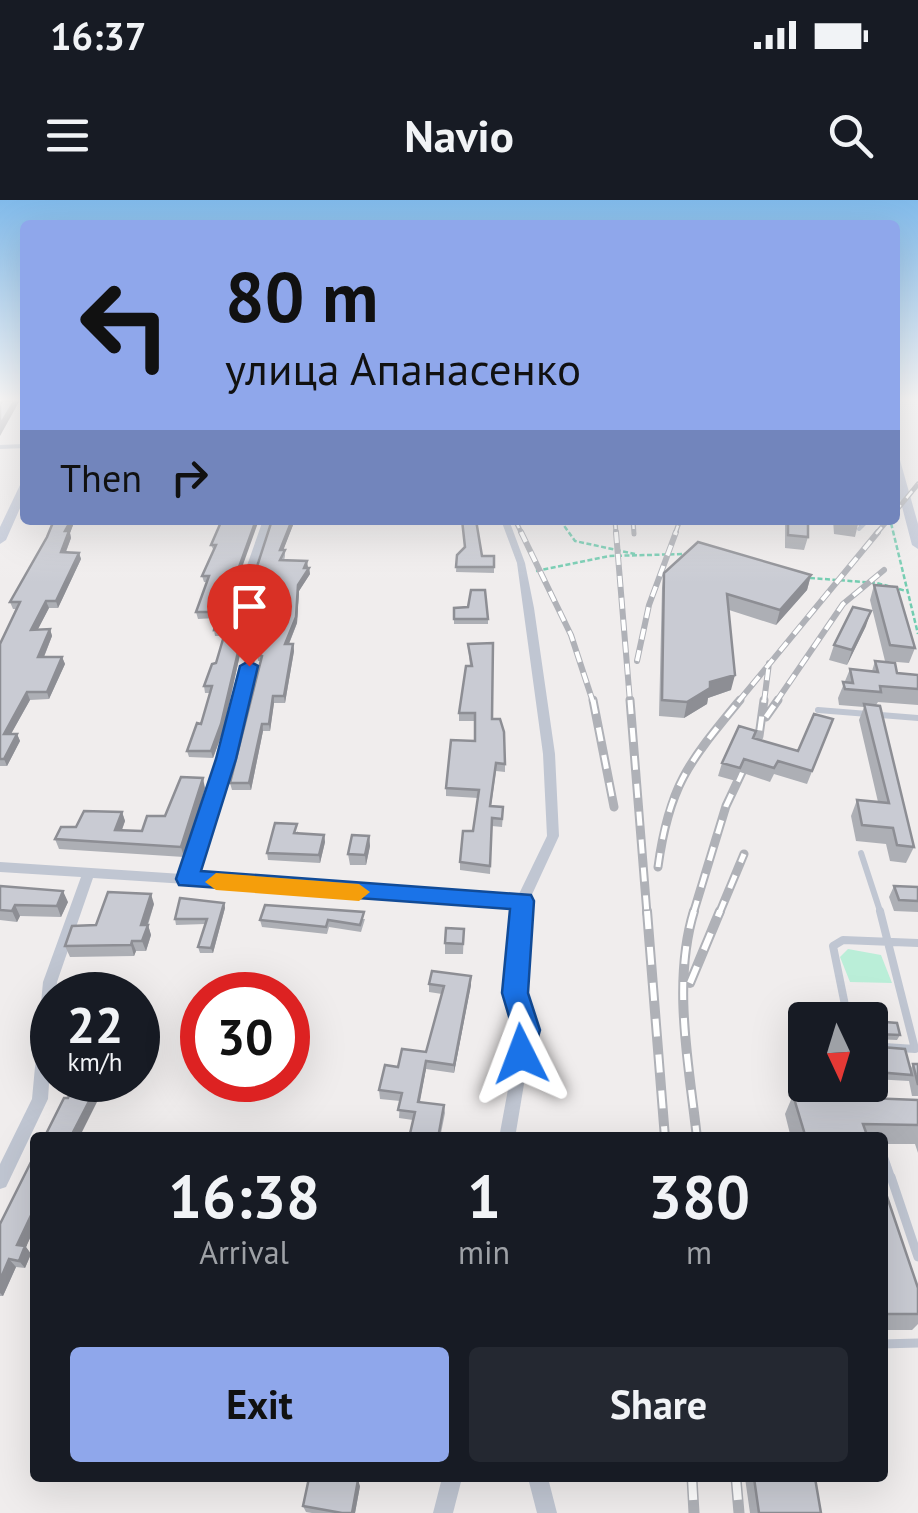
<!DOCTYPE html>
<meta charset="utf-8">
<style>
body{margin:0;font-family:"PT Sans",sans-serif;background:#242831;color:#f1f3f6;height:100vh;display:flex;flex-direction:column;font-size:38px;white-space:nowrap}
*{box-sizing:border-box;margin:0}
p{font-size:32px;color:#9ea1a6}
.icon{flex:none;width:55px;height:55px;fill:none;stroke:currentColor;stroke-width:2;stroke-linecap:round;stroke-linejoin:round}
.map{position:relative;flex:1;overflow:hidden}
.side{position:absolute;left:30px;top:932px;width:858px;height:350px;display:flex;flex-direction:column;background:#171b24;border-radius:10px;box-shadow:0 10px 40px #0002}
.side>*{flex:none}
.guide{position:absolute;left:20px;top:20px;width:880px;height:305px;border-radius:10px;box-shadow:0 10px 40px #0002;background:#8fa7eb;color:#111;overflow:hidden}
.needle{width:65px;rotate:176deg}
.tools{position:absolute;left:788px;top:802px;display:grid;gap:20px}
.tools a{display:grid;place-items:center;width:100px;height:100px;border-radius:10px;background:#171b24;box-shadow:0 10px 40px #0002;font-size:50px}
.speed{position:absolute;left:30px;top:772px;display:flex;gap:20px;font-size:50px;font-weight:700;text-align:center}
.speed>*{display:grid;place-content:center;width:130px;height:130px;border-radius:50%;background:#171b24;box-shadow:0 10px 40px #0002;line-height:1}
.speed small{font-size:25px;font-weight:400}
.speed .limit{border:15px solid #d22;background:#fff;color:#111}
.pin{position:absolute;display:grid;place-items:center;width:85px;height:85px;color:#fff;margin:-102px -42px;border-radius:50% 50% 50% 0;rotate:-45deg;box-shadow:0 0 10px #0007}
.pin .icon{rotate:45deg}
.me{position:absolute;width:110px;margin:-55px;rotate:357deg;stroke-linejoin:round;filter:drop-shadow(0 0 8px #0008)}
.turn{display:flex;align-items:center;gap:35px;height:210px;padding:0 40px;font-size:45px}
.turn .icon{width:130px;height:130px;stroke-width:2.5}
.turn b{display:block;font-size:70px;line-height:85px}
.then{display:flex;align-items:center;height:95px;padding:0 40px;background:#0003;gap:20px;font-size:38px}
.eta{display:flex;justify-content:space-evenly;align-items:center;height:170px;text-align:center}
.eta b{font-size:60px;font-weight:800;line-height:70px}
.action{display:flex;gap:20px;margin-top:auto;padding:20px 40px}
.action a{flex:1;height:115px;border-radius:10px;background:#8fa7eb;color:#111;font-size:40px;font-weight:800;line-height:115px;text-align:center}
.action a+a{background:#242831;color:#f1f3f6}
.status{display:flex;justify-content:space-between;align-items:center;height:70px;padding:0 50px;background:#171b24;direction:ltr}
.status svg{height:28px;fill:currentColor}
header{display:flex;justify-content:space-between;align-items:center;height:130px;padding:0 40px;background:#171b24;font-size:45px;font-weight:800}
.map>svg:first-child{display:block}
.green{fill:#baeed8}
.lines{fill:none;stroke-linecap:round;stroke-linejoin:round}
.path{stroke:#72ccb0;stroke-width:2.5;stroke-dasharray:5 2.5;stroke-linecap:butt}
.lane-far3{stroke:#c0c6d2;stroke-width:4}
.lane-far2{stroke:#c0c6d2;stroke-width:6}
.lane-far1{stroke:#c0c6d2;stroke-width:8}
.lane{stroke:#c0c6d2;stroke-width:9}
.street{fill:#c0c6d2;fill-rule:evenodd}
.secondary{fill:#bfc6d6;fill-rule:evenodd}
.rail-far4-casing{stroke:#afb1b7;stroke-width:5}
.rail-far3-casing{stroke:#afb1b7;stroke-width:6}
.rail-far2-casing{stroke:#afb1b7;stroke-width:9}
.rail-far1-casing{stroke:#afb1b7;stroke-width:10}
.rail-casing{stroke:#afb1b7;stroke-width:11}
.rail-far4{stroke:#fff;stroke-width:2.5;stroke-dasharray:9;stroke-linecap:butt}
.rail-far3{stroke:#fff;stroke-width:4;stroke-dasharray:11;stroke-linecap:butt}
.rail-far2{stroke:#fff;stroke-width:5;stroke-dasharray:14;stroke-linecap:butt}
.rail-far1{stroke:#fff;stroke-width:6;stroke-dasharray:18;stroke-linecap:butt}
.rail{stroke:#fff;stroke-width:8;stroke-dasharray:22;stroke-linecap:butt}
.wall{fill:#adafb5}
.shaded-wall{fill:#8d8e94}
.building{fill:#c9cbd3;stroke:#8d8e94;stroke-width:2.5}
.route{fill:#1a73e8;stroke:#114b97;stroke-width:2.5}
.slow{fill:#f59e0b}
</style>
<div class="status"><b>16:37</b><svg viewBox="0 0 49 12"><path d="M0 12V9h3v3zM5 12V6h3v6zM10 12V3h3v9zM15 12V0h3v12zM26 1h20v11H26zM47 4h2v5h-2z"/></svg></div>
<header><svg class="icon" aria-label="menu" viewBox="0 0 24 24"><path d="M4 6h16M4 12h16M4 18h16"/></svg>Navio<svg class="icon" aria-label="search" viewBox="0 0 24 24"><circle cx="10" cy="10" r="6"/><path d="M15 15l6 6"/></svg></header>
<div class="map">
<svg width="918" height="1313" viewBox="0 0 918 1313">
<rect width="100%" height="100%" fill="#f0eded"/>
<path class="green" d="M848,749l33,6 11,28 -42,-1 -10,-25z"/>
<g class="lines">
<path class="path" d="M897,319l-6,4 27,111
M560,320l15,21 60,13
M536,371l73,-15 77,-2
M810,378l67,5 29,8"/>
<path class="lane-far3" d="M859,329l9,-9"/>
<path class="lane-far2" d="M818,510l100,8
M861,653l20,61"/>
<path class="lane-far1" d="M848,820l-15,-74 10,-6 75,3
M870,846l45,3 -35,-138
M884,957l8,23"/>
<path class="lane" d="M891,977l27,80
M882,1144l36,-1"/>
<path class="street" d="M25,244v4l-25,1v-4z
M263,320h8l-24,74 11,40 -4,32 -22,93 -37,116 323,21 29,-60 -4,-82 -26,-191 -16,-43h8l16,43 9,45 21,146 4,82 -30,65 -7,92 11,37 -18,108h-16l20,-108 -11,-37 7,-88 -422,-27 -36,104 -1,13h-4v45l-4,59 -42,88 -6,2v-25l32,-65 11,-117 38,-105 -81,-5v-10l182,12 38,-115 24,-93 4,-32 -11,-40z
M442,1278h20l-9,35h-20z
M528,1278h20l9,35h-20z"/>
<path class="secondary" d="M895,257l5,3 18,64v25l-6,-4 -17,-65z
M25,282v15l-19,43 -6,4v-17l20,-42z"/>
<defs>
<path id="rail-far4" d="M895,312l23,-28
M515,320l7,14
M615,320l1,14
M633,320l1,14
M675,334l5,-14
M876,334l12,-14"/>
<path id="rail-far3" d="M521,332l50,103 22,67
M616,332l14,170
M637,461l12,-56 27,-73
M738,502l140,-170
M764,502l5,-39
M776,502l67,-98 41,-34"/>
<path id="rail-far2" d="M593,500l21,107
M630,500l17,214
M766,517l12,-17
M658,667c11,-82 31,-105 82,-167
M693,714l33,-108 33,-70 5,-36
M719,714l25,-60"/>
<path id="rail-far1" d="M647,711l18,227
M694,711c-22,72 -5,154 3,227
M690,783l30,-72"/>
<path id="rail" d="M692,1278l2,35
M736,1278l3,35"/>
</defs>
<use href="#rail-far4" class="rail-far4-casing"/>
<use href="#rail-far3" class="rail-far3-casing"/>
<use href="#rail-far2" class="rail-far2-casing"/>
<use href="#rail-far1" class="rail-far1-casing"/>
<use href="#rail" class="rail-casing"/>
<use href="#rail-far4" class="rail-far4"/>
<use href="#rail-far3" class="rail-far3"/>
<use href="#rail-far2" class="rail-far2"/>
<use href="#rail-far1" class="rail-far1"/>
<use href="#rail" class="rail"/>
</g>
<path class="wall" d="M54,320h21l-5,13 1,5 -5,14 13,1 2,6 -23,49h-9l-12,22 13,-1 2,7 -8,21h18l3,7 -16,35 -19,1 -19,34h6l3,7 -13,25h-7v-122l16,-35h-3l-3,-7 37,-65z
M226,320l9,67 -11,19 14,7 1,18 3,4 1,6 -20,90 -10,27 -24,-1 -2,-6 14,-27 9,-31h-5l-1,-7 12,-23 8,-27h-9l-1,-6 2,-12 -18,1 -2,-7 11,-30h-3l-2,-6 12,-25 -3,-6z
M272,320h23l-12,30h2v6l-1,5 25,7 1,6 -11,17 -2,32 -8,21h4l1,7 -9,52h-11l-4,28h-7l-12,59h-19l-2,-7 30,-122h-2l-1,-7 9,-19 12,-9 3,-23 -26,-1 -1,-6 3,-8h-4l-1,-6z
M785,320h23v17l-4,13 -19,-2z
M833,320h26l-4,17 -21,-3z
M464,348l18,8h12v17l-38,-1 1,-17z
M664,373l147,2 -4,15 -31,35 -47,-15 2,80 -23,8 -1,6 -23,14 -25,-2 3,-128z
M874,385l41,63 -6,15 -24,-2 -15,-61z
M468,407l20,12v5h-34v-16z
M866,426l-19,39 -18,-5 5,-15z
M468,444l37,120v8l-9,-1 -5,35 12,9 -1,12 -10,-1 -2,48 -30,-4v-8l13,-31 5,-33 -32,-2v-8l29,-47v-20h-16v-8l11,-47z
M875,461l22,12 21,16v16l-40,-3 -2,3 38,142 -8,16 -16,-2 -4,-17 -30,-3 -5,-25 6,-16 21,2 -19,-82 5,-13 -25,-2 -1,-7 12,-29 22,2z
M833,519l-26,65 -33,-10 -4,8 -30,-10 -4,9 -18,-5 4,-13 34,-32 -2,7 44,13z
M205,588l-21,69 -125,-8 -4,-10 21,-12 46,-15 3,9 -3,9 20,1z
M298,631l-1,2 27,2 1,7 -5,21 -52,-3 -1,-7z
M369,636l1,10 -4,19h-16l-2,-11z
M0,686l68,16 -7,15 -41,-1 -3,6 -17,-2z
M894,686l24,1v25l-24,-1 -5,-14z
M224,703l1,5 -12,45h-13l-2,-6 7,-23 -29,1 -1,-6z
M154,704l-6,21 3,10 -5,16h-10l-2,5 -64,1 -5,-11 31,-21z
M365,719l-4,13 -32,-5 -2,7 -65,-7 -2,-7z
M464,729l-1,25h-18v-11z
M429,784l42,1 -17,88 -28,-4 -6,33 24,3 1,8 -5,25h-31l4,-18 -14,-2 1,-17 -20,-2 -1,-9 19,-23 28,-15 16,-58 -13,-2z
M873,821l27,14 -3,5 -24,-1 -3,-12z
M881,847l30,21 2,-4h5v32h-6l-3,-15 -36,-2 -3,-15 4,-7h4l-1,-3z
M793,895l125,5v53l-3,-9h-33v-6h-91l-6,-24z
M35,954v73l-9,20 5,7 -6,14 -9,-1 -13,29h-3v-72z
M882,982l36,106v36l-6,6h-30z
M745,1278h70l6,35h-71z
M360,1286l-5,27h-43l-6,-1 -3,-6z"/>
<path class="shaded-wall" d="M15,200h5l-20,36v-11z
M71,320h4l-5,13 1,5 -8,21 -2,-7 4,-21z
M256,320h3l-24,67 -14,25 -2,-6z
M292,320h3l-14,36 -1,-6z
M79,353l2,6 -23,49 -2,-7z
M307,361l1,6 -3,7 4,-6 1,6 -11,17 -2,32 -11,28 -1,-7 13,-59z
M811,375l-4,15 -31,35 4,-15z
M46,401l3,7 -15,29 -3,-7z
M871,411l-5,15 -19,39 5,-15z
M50,429l2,7 -11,28 -3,-7z
M242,435l1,6 -20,90 -10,27 -2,-7z
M293,444l1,7 -9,52 -1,-7z
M62,457l3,7 -16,35 -2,-7z
M735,475l-4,15 -23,8 -1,6 -23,14 3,-16 23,-20z
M27,492l3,8 -23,41 -3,-7z
M273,496l1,7 -4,28 -1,-7z
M262,524l1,7 -12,59 -2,-7z
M17,534l3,7 -13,25 -3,-7z
M203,578l2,10 -21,69 -3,-10z
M122,612l3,9 -7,19 -3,-10z
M324,635l1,7 -5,21 -1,-8z
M369,636l1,10 -4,19 -1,-10z
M63,691l5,11 -7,15 -4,-11z
M151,694l3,10 -9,28 3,-7 3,10 -5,16 -4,-10 -1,-16z
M224,703l1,5 -12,45 -2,-5z
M15,705l5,11 -3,6 -5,-11z
M132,741l4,10 -2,5 -3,-11z
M471,776v9l-17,88v-8z
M426,861v8l-8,41v-8z
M100,880h8l-29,58h-9z
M35,1007v20l-9,20 5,7 -6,14 -6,-7 -2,-16z
M9,1059l7,8 -13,29 -3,-3v-13z
M358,1280l2,6 -5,27h-3z"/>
<path class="building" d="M3,200h12l-15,25v-21z
M54,320h17l-6,11h4l-8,21 18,1 -23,48h-10l-15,29 19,-1 -12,28h24l-15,35h-20l-23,42h13l-13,25h-4v-115l20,-42h-10l37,-65z
M226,320h30l-22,61 -15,25 18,1 1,23 4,5 -21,89 -10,27h-24l10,-28 4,1 11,-38h-8l8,-22 4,-1 10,-34 -12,1 3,-18h-21l13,-36h-7l14,-31h-5l10,-23z
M272,320h20l-12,30h5l-5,10 27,1 -3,7h5l-11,17 -2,32 -11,27h8l-9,52h-11l-4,28h-7l-13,59h-19l32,-127 -5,-2 3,-19h6l3,-9h9l3,-30h-27l6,-14h-8z
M462,320h14l6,36h12v11h-38l1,-12 8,-8z
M788,320h20v17l-20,-2z
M837,320h22v4l-22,-3z
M698,342l113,33 -31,35 -53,-16 8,81 -25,7v6l-23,14 -25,-2 2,-127z
M874,385l23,2 18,61 -25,-3z
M471,390h14l3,29h-34v-11l14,-1z
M853,407l18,4 -19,39 -18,-5z
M493,443l-1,76h8l4,13 1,32 -9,-1 -6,43 13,1 -1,12 -10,-1 -2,48 -30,-4 3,-31h10l6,-41 -33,-2 5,-48 24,1v-28h-16l7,-47h6l-4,-22z
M875,461l20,2 2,10 21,2v14l-38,-3 1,6 -36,-3 -2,-7 10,1 -3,-14 28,3z
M864,504l16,2 34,141 -17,-2 -4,-17 -31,-3 -5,-25 32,3z
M814,514l19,5 -21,52 -34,-10 -4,7 -30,-9 -4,9 -18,-5 17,-37 17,5 -3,7 45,13z
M181,577l22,1 -22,69 -126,-8 6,-12h15l8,-16 38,1 -7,18 27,1 5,-15h18z
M275,623l22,1 -3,9 30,2 -5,20 -52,-2z
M352,635l17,1 -4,19 -17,-1z
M0,686l63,5 -6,15 -42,-1 -3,6 -12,-1z
M894,686l24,1v14l-19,-1z
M108,692l43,2 -10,31h7l-6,16h-10l-1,4 -66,1 7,-20 24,-1z
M180,698l44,5 -13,45 -13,-1 9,-28h-32z
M265,705l99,7 -4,13 -32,-5 -2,7 -66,-7z
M446,728l18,1 -1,15 -18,-1z
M432,771l39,5 -17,89 -28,-4 -8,41 26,3 -6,33h-29l6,-26 -17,-2 4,-17 -23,-3 6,-25 13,2 4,-18 24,3 18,-66 -15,-2z
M873,821l24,2 3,12 -24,-1z
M881,847l24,2 7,26 -35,-3 -3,-15 9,1z
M913,864h5v21z
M75,880h25l-30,58h-26l20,-40h4z
M793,895l125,5v25l-55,-1 5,14h-62z
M35,954v53l-18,38 8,1 -6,15 -10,-2 -9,21v-56z
M882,982l36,106v26h-36z
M309,1278h36l13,2 -6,33h-10l-39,-7z
M754,1278h61l6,35h-62z"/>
<linearGradient id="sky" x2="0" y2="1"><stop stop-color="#81baea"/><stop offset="0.52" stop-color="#f8f7f7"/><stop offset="1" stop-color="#f8f7f7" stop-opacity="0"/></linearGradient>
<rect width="918" height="383" fill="url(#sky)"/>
<path class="route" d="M249,461l9,5 -22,93 -35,112 330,24 3,6 -6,92 12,37 -9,32h-19l-4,-8 5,-24 -11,-37 8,-84 -331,-24 -3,-6 40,-120 24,-93z"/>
<path class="slow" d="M216,673l143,11 11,8 -11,9 -143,-11 -11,-8z"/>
</svg>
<div class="tools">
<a><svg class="needle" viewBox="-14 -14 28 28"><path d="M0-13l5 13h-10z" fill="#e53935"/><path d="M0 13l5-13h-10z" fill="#9ea1a6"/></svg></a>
</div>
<div class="speed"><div>22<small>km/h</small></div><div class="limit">30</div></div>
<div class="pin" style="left:249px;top:466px;background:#d93025"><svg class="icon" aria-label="arrive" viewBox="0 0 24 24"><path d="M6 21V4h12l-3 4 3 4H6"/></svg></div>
<svg class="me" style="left:521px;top:854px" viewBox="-20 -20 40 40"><path d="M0-17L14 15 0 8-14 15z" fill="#1a73e8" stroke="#fff" stroke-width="4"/></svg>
<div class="guide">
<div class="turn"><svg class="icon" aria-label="left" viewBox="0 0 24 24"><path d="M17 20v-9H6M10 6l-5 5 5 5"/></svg><div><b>80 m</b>улица Апанасенко</div></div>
<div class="then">Then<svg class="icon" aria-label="right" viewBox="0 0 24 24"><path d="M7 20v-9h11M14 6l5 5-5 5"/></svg></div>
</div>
<section class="side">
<div class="eta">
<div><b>16:38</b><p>Arrival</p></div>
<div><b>1</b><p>min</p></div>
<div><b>380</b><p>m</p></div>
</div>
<div class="action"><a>Exit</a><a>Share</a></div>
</section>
</div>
